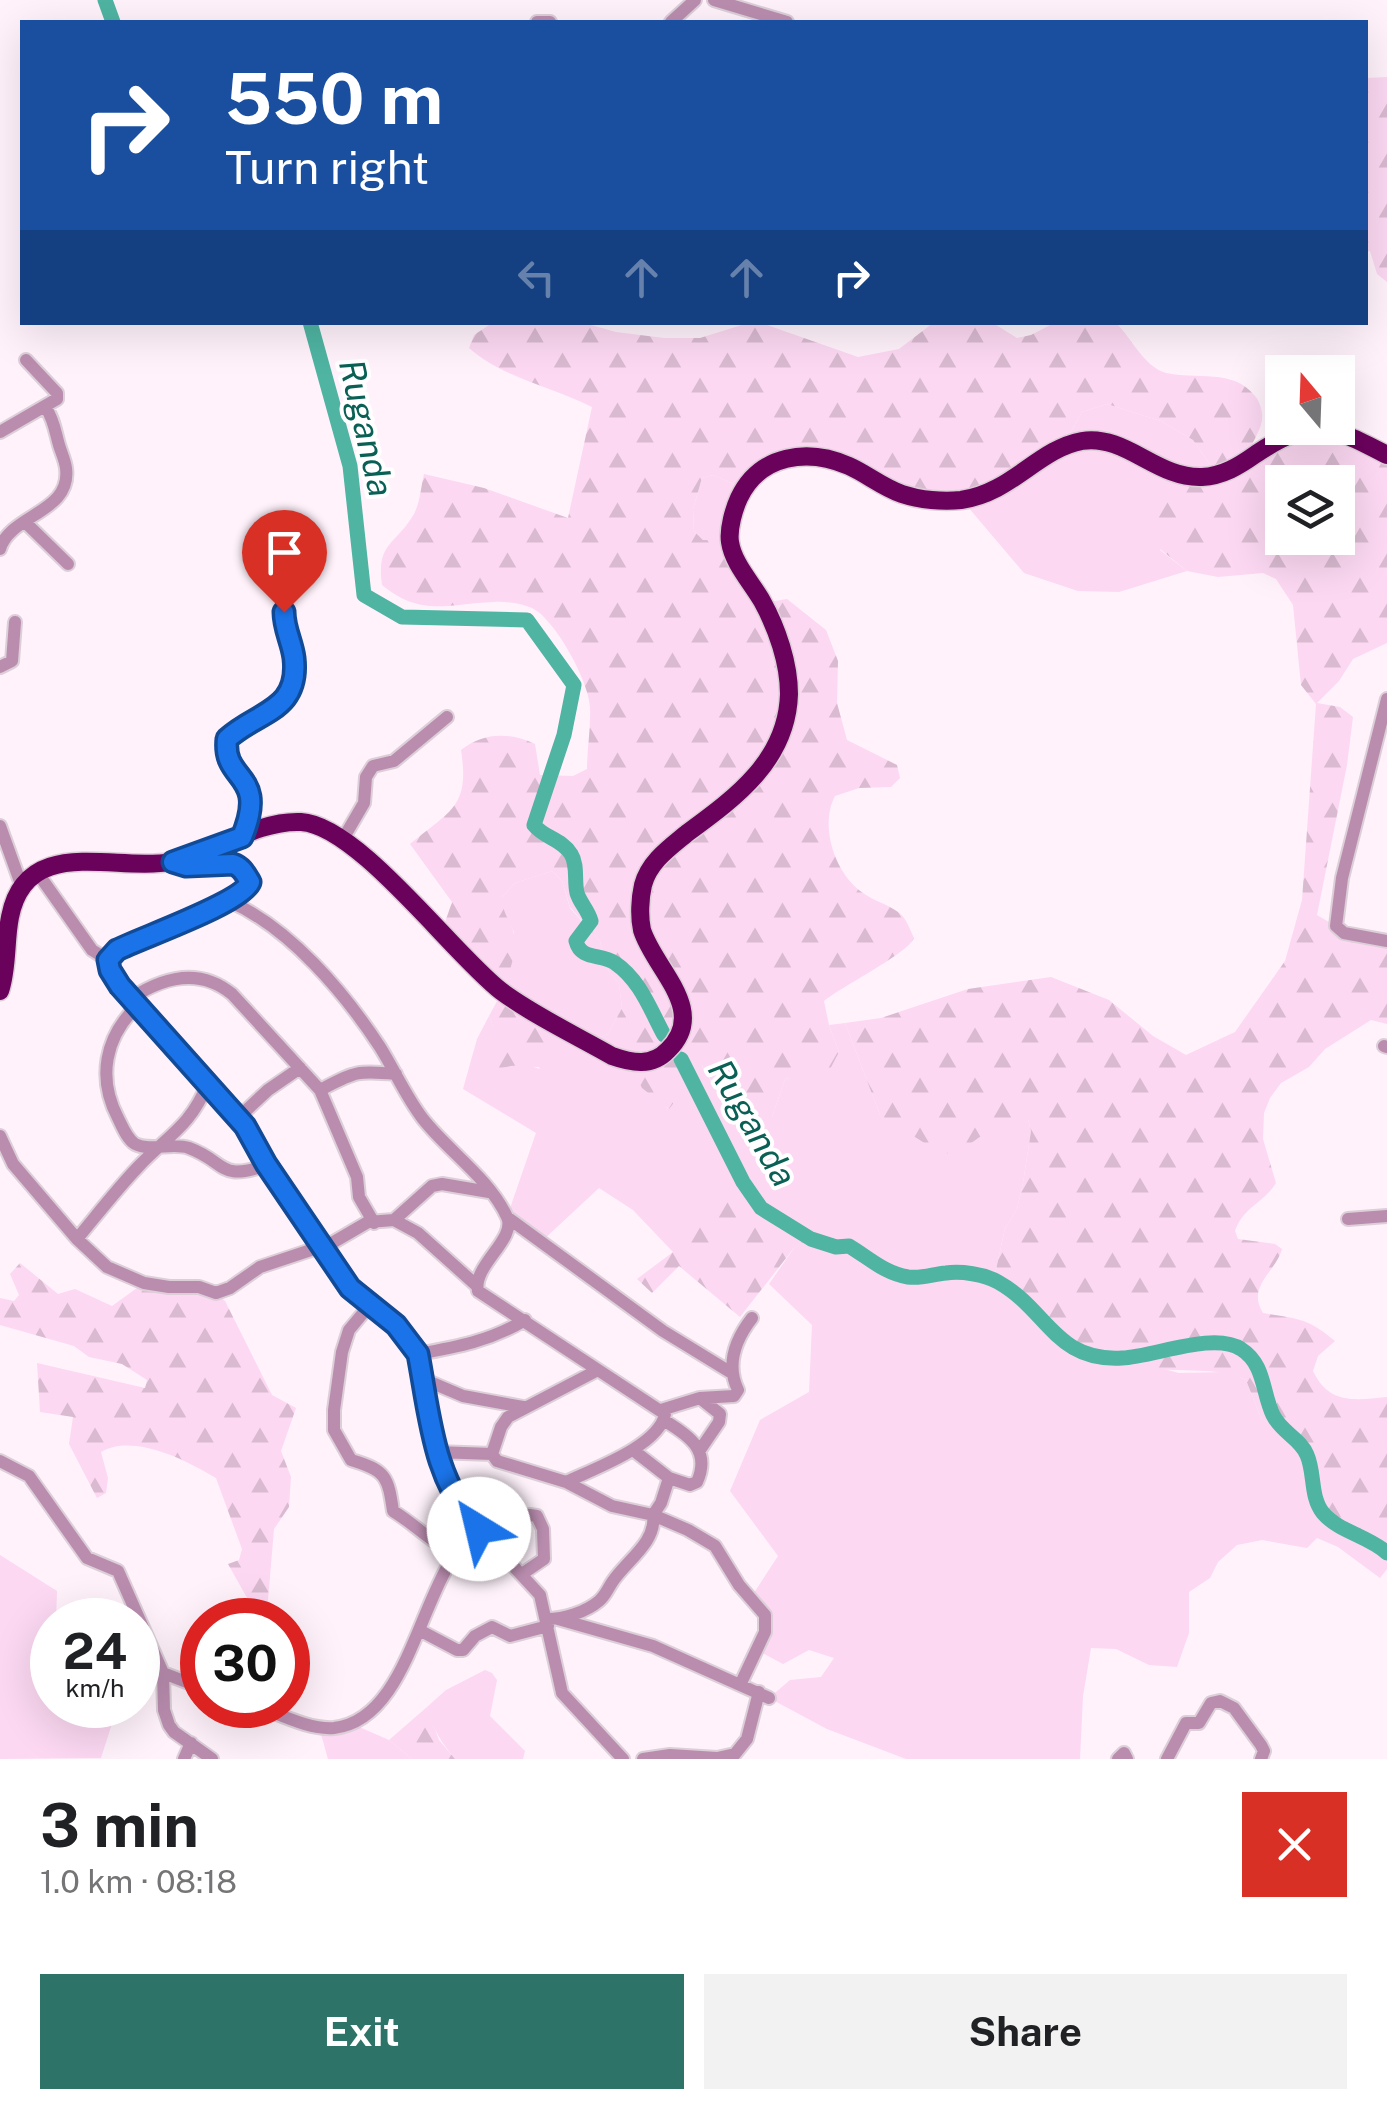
<!DOCTYPE html>
<meta charset="utf-8">
<style>
body{margin:0;font-family:"Public Sans",sans-serif;background:#f2f2f2;color:#202124;height:100vh;display:flex;flex-direction:column;font-size:38px;white-space:nowrap}
*{box-sizing:border-box;margin:0}
p{font-size:32px;color:#757577}
.icon{flex:none;width:55px;height:55px;fill:none;stroke:currentColor;stroke-width:2;stroke-linecap:round;stroke-linejoin:round}
.map{position:relative;height:1759px;overflow:hidden}
.sheet{display:flex;flex-direction:column;background:#fff;flex:1}
.sheet>*{flex:none}
.guide{position:absolute;left:20px;top:20px;width:1348px;height:305px;border-radius:0px;box-shadow:0 10px 40px #0002;background:#1a4fa0;color:#fff;overflow:hidden}
.needle{width:65px;rotate:341deg}
.fabs{position:absolute;left:1265px;top:355px;display:grid;gap:20px}
.fabs a{display:grid;place-items:center;width:90px;height:90px;border-radius:0px;background:#fff;box-shadow:0 10px 40px #0002;font-size:50px}
.speed{position:absolute;left:30px;top:1598px;display:flex;gap:20px;font-size:50px;font-weight:700;text-align:center}
.speed>*{display:grid;place-content:center;width:130px;height:130px;border-radius:50%;background:#fff;box-shadow:0 10px 40px #0002;line-height:1}
.speed small{font-size:25px;font-weight:400}
.speed .limit{border:15px solid #d22;background:#fff;color:#111}
.pin{position:absolute;display:grid;place-items:center;width:85px;height:85px;color:#fff;margin:-102px -42px;border-radius:50% 50% 50% 0;rotate:-45deg;box-shadow:0 0 10px #0007}
.pin .icon{rotate:45deg}
.me{position:absolute;width:110px;margin:-55px;rotate:324deg;stroke-linejoin:round;filter:drop-shadow(0 0 8px #0008)}
.turn{display:flex;align-items:center;gap:35px;height:210px;padding:0 40px;font-size:45px}
.turn .icon{width:130px;height:130px;stroke-width:2.5}
.turn b{display:block;font-size:70px;line-height:85px}
.lanes{display:flex;align-items:center;height:95px;padding:0 40px;background:#0003;justify-content:center;gap:50px;direction:ltr}
.lanes .off{opacity:.35}
.round{display:grid;place-items:center;flex:none;width:105px;height:105px;border-radius:0px;background:#f2f2f2}
.overview{display:flex;align-items:center;justify-content:space-between;height:170px;padding:0 40px}
h1{font-size:60px;font-weight:700;line-height:75px}
.button{display:flex;gap:20px;margin-top:auto;padding:20px 40px}
.button a{flex:1;height:115px;border-radius:0px;background:#2e7367;color:#fff;font-size:40px;font-weight:700;line-height:115px;text-align:center}
.button a+a{background:#f2f2f2;color:#202124}
.map>svg:first-child{display:block}
.green{fill:#fcd8f2}
.forest{fill:url(#forest-firs);fill-rule:evenodd}
.lines{fill:none;stroke-linecap:round;stroke-linejoin:round}
.river{stroke:#4fb4a2;stroke-width:15}
.minor-casing{stroke:#dccfd8;stroke-width:16}
.highway-casing{stroke:#dccfd8;stroke-width:21}
.minor{stroke:#ba8daf;stroke-width:12}
.highway{stroke:#6a025c;stroke-width:18}
.route-casing{stroke:#114b97;stroke-width:25}
.route{stroke:#1a73e8;stroke-width:18}
.labels{text-anchor:middle;stroke-width:8;stroke-linejoin:round;paint-order:stroke}
.water-label{font-size:35px;font-style:italic;fill:#0a6054;stroke:#fff}
</style>
<div class="map">
<svg width="1387" height="1759" viewBox="0 0 1387 1759">
<defs>
<pattern id="forest-firs" width="22" height="20" patternUnits="userSpaceOnUse" patternTransform="scale(2.5)"><rect width="22" height="20" fill="#fcd8f2"/><path d="M5 1l3.5 6h-7zM16 11l3.5 6h-7z" fill="#d9bad0"/></pattern>
</defs>
<rect width="100%" height="100%" fill="#fff2fb"/>
<path class="green" d="M1107,404l54,17 32,19 25,36 -58,74 27,21 -68,21 -41,-1 -54,-18 -62,-73 101,-54 19,-34z
M713,475l31,14 -15,51h-26l-9,-9 -1,-22 9,-31z
M552,871l10,10 8,27 30,33 5,25 14,18 3,24 -14,26 -20,7 41,21 39,47 33,-44 38,61 33,-9 13,-38 24,-6 30,-21 -10,-27 16,-2 35,92 116,10 15,-6h17l3,12 -8,52 -6,26 -12,19 -11,51 47,38 24,28 23,12 34,1 57,15 49,-1 18,8 15,38 42,29 5,9 7,42 16,22 56,33v16l-7,9 -42,-31 -21,-9 -10,10 -45,-8 -25,5 -19,17 -8,16 -21,14v41l-12,34 -28,-2 -33,-16 -25,-1 -8,48 -3,63h-174l-79,-30 -58,-31 21,-18 31,-3 13,-19 -25,-8 -26,14 -26,-14 9,-28 -16,-23 28,-43 -48,-65 30,-71 49,-28 3,-67 -43,-41 25,-36 16,-10 -49,-30 -88,44 -40,-42 -34,-22 -57,53 -35,-24 29,-84 -73,-44 14,-50 12,-23c11,29 21,44 51,53l-38,-77 12,-60 -12,-22v-13l13,-14z
M0,1555l57,36 -1,29h-4v85h66l-17,53 -101,1z
M485,1670l7,3 5,7 -7,36 35,35 -2,8h-68c-14,-17 -22,-30 -28,-52l19,-17z
M350,1723l39,17 23,19h-84l-9,-32z"/>
<path class="forest" d="M1387,77v205l-10,-8 -7,-23 -5,1v-174z
M492,323h92l32,9 48,6h36l45,-14 16,-1 97,34 41,-8 34,-26h60l24,15 14,-3 23,-12h62c15,14 28,44 50,50 30,7 67,-5 89,23 6,7 9,19 6,29 -4,12 -12,23 -17,36l71,-33 72,27v188l-34,16 -14,22 -22,22 23,4 13,10 -6,48 -30,150 51,30 19,2v77l-16,-4 -46,29 -16,18 -28,16 -11,15 -6,15 -1,26 13,44c-12,20 -33,24 -41,48l3,8 37,5 7,5c-6,23 -36,37 -19,64 34,6 44,4 72,28l-17,15 -5,15c16,34 42,29 74,26v156l-62,-38 -10,-17 -7,-42 -5,-8 -42,-30 -15,-38c-30,-14 -64,-7 -96,-12l-13,8 -15,-18 -34,-1 -23,-12 -24,-28 -47,-38 11,-51 12,-19 6,-26 8,-52 -3,-12c-39,-2 -53,33 -86,35l-62,-39 -35,-92 36,-5 87,-29 83,-12 58,23 44,36 33,19 49,-23 50,-71 17,-61 14,-196 -15,-19 -8,-80 -17,-26 -13,-6 -45,4 -31,-6 -27,-22 -8,-18 10,-61 56,6 -25,-36 -32,-19 -54,-17 -25,8 -19,34 -45,32 -83,22 -136,-46 -55,35 -31,-14 -11,3 -9,31 1,22 9,9h26l34,63 24,-4 39,31 12,31 -1,42 10,37 50,25 3,13 -9,9 -32,1 -24,8c-16,30 0,78 28,97 11,8 24,11 35,19 8,5 12,18 16,26 -7,16 -70,47 -90,63l5,24 10,27 -10,19 -44,8 -13,38 -15,13 -17,-3 -38,-61 -33,43 -27,-21 -13,-26 -42,-21 21,-7 14,-26 -3,-24 -14,-18 -5,-25 -30,-34 -8,-26 -10,-10 -37,12 -13,14c0,13 5,19 10,31 8,20 -3,45 -10,64l42,24 12,47c-25,10 -30,-3 -57,6l1,-25 -11,-28 13,-24 -61,-58 11,-32 -42,-58c41,-34 60,-37 51,-94 22,-18 49,-18 74,-6l5,31 33,1 14,-7c0,-20 4,-42 3,-62 -1,-26 -35,-88 -58,-99 -11,-5 -27,-7 -39,-6 -46,2 -72,15 -111,-17 -6,-43 14,-40 32,-71 6,-11 7,-28 10,-40l60,14 84,30 24,-111c-42,-21 -87,-28 -123,-59l5,-13zM1282,482h56v56h-56z
M743,1182l18,26 50,31 -17,9 -54,69 -61,-51 -27,27 -15,-14 36,-27 1,-21 23,-23z
M20,1263l38,31 17,-5 37,17 32,-23 72,10 9,8 47,94 24,13 -15,43 10,26 -2,30 -15,22 -7,83h-12l-27,-48 11,-4 3,-11 -26,-71c-30,-18 -83,-45 -115,-26l7,26 -2,15 -9,5 -28,-54 4,-27 -33,-5 -3,-49 108,25 2,-8 -25,-16 -33,-7 -15,-11 -74,-21v-27l14,3 5,-6 -9,-21z
M427,1707l12,33 16,19h-43l-23,-19z"/>
<g class="lines">
<path class="river" d="M105,0l8,22
M310,322l40,144 14,129 38,22 125,3 47,65 -10,50 -30,90c10,13 28,14 37,29 7,11 3,26 6,39 3,10 11,17 14,28l-15,20c5,20 25,12 39,22 25,17 35,46 49,72
M681,1059l62,123 18,26 50,31 25,8 13,-1c20,12 35,27 59,31 14,2 25,-3 38,-4 15,-2 38,1 52,9 50,28 57,80 124,76 31,-1 92,-27 119,-9 24,15 21,43 32,66 8,17 28,24 34,40 8,18 3,42 16,58 16,19 46,23 64,40"/>
<defs>
<path id="minor" d="M714,0l73,22
M537,22h13
M671,22l24,-22
M0,432l57,-33v-6l-31,-33
M25,522l43,42
M0,549c10,-35 72,-36 66,-81 -1,-8 -5,-16 -7,-23 -4,-14 -5,-25 -13,-37
M0,667l12,-6 3,-39
M1387,699l-45,179 -6,48 8,7 43,8
M0,826l22,61
M242,837c27,-65 -19,-53 -15,-98 30,-27 73,-27 67,-81 -2,-16 -10,-29 -11,-46
M343,839l21,-36 2,-26 7,-11 21,-5 53,-44
M175,863l11,3 47,-2c9,3 12,10 17,19 -9,21 -107,54 -133,67l-9,10 2,10 10,17 125,139 22,39 83,124 46,36 22,29 18,98 9,27 20,35 75,81 22,98 61,66
M37,872l55,78 16,10
M229,901c61,27 115,91 151,146 15,24 26,50 43,72 26,33 66,59 84,98 10,22 -35,49 -29,74l187,123c-6,32 -72,55 -99,68
M130,999c33,-22 69,-32 102,-5l88,96c35,-18 36,-20 76,-16
M137,1006c-32,31 -40,72 -19,112 4,8 9,21 17,26 16,8 37,-2 54,4 38,14 29,34 78,17
M1384,1046l3,1
M320,1090l37,87 2,20 15,26
M238,1118l30,-28 32,-22
M0,1136l13,28 64,75 30,28 37,16 25,4h30l17,6 14,-5 30,-21 72,-24 36,-21 26,-2 38,-34 10,-2 47,8
M507,1217l156,114 67,41
M1348,1219l39,-3
M394,1220l24,13 58,52
M77,1239c20,-24 39,-49 61,-72 29,-31 52,-40 69,-82
M369,1306l-20,24 -7,22 -8,58v20l17,30c35,10 37,17 42,51 23,14 39,33 64,42
M418,1354c39,-7 72,-13 107,-34
M423,1379l40,17 60,11
M661,1410l39,-12 34,-2 4,-6c-12,-25 -3,-50 14,-72
M665,1421c25,15 46,30 32,61l-7,3 -21,-7 -8,25 -8,12 35,15 27,16 24,39 26,30v17l-24,51
M633,1450l36,28
M700,1450l19,-28 1,-8 -20,-16
M436,1452l56,2 9,-27 7,-10 88,-46
M492,1454l5,7 69,21 46,24 41,9c4,27 -27,46 -40,66 -5,7 -7,14 -14,20 -13,11 -35,18 -52,18
M0,1461l29,15 58,82 31,13 45,102 1,37 5,15 5,7 38,27
M558,1619l95,27 116,52
M419,1630l38,20h6l12,-14 17,-9 18,9 38,-10
M163,1673l39,15
M254,1705c24,8 54,25 80,23 81,-9 86,-159 144,-198 14,-10 36,-12 52,-15l7,1 6,13 1,30 -22,15
M184,1759l7,-16
M643,1759l27,-4 47,3 18,-4 12,-15 12,-47
M1118,1759l6,-6 3,6
M1167,1759l19,-36h13l12,-20 9,-2 14,7 27,37 3,6 -3,8"/>
<path id="highway" d="M0,991c8,-24 5,-49 10,-74 16,-83 104,-45 161,-55 43,-8 84,-42 130,-40 57,3 152,132 200,169 32,24 76,45 111,65 20,7 40,11 56,-6 41,-40 -14,-81 -26,-120 -3,-13 -2,-32 1,-45 6,-23 26,-37 43,-51 49,-36 101,-73 103,-140 0,-31 -12,-66 -27,-93 -11,-19 -29,-38 -32,-59 -2,-13 4,-33 9,-44 21,-44 69,-50 110,-32 18,8 33,21 53,28 18,6 41,8 59,6 51,-7 77,-51 121,-59 44,-7 75,38 120,36 21,-1 37,-11 54,-23 57,-38 75,-28 131,1"/>
</defs>
<use href="#minor" class="minor-casing"/>
<use href="#highway" class="highway-casing"/>
<use href="#minor" class="minor"/>
<use href="#highway" class="highway"/>
</g>
<g class="lines">
<defs>
<path id="route" d="M284,612c0,17 8,30 10,46 6,54 -37,53 -67,81 -5,44 42,33 15,98l-69,25 13,4 47,-2c9,3 12,10 17,18 -8,21 -107,55 -133,68l-9,10 2,10 10,16 125,140 21,38 84,124 46,37 22,29c12,63 15,126 61,175"/>
</defs>
<use href="#route" class="route-casing"/>
<use href="#route" class="route"/>
</g>
<g class="labels">
<g class="water-label">
<text transform="translate(366 428) rotate(77)" y="12">Ruganda</text>
<text transform="translate(752 1123) rotate(60)" y="12">Ruganda</text>
</g>
</g>
</svg>
<div class="fabs">
<a><svg class="needle" viewBox="-14 -14 28 28"><path d="M0-13l5 13h-10z" fill="#e53935"/><path d="M0 13l5-13h-10z" fill="#757577"/></svg></a>
<a><svg class="icon" aria-label="layers" viewBox="0 0 24 24"><path d="M12 4l9 5-9 5-9-5zM3 14l9 5 9-5"/></svg></a>
</div>
<div class="speed"><div>24<small>km/h</small></div><div class="limit">30</div></div>
<div class="pin" style="left:284px;top:612px;background:#d93025"><svg class="icon" aria-label="arrive" viewBox="0 0 24 24"><path d="M6 21V4h12l-3 4 3 4H6"/></svg></div>
<svg class="me" style="left:479px;top:1529px" viewBox="-20 -20 40 40"><circle r="19" fill="#fff"/><path d="M0-13L10 11 0 6-10 11z" fill="#1a73e8"/></svg>
<div class="guide">
<div class="turn"><svg class="icon" aria-label="right" viewBox="0 0 24 24"><path d="M7 20v-9h11M14 6l5 5-5 5"/></svg><div><b>550 m</b>Turn right</div></div>
<div class="lanes"><svg class="icon off" aria-label="left" viewBox="0 0 24 24"><path d="M17 20v-9H6M10 6l-5 5 5 5"/></svg><svg class="icon off" aria-label="ahead" viewBox="0 0 24 24"><path d="M12 20V5M6 11l6-6 6 6"/></svg><svg class="icon off" aria-label="ahead" viewBox="0 0 24 24"><path d="M12 20V5M6 11l6-6 6 6"/></svg><svg class="icon" aria-label="right" viewBox="0 0 24 24"><path d="M7 20v-9h11M14 6l5 5-5 5"/></svg></div>
</div>
</div>
<section class="sheet">
<div class="overview"><div><h1>3 min</h1><p>1.0 km · 08:18</p></div><a class="round" style="background:#d93025;color:#fff"><svg class="icon" aria-label="close" viewBox="0 0 24 24"><path d="M6 6l12 12M18 6L6 18"/></svg></a></div>
<div class="button"><a>Exit</a><a>Share</a></div>
</section>
